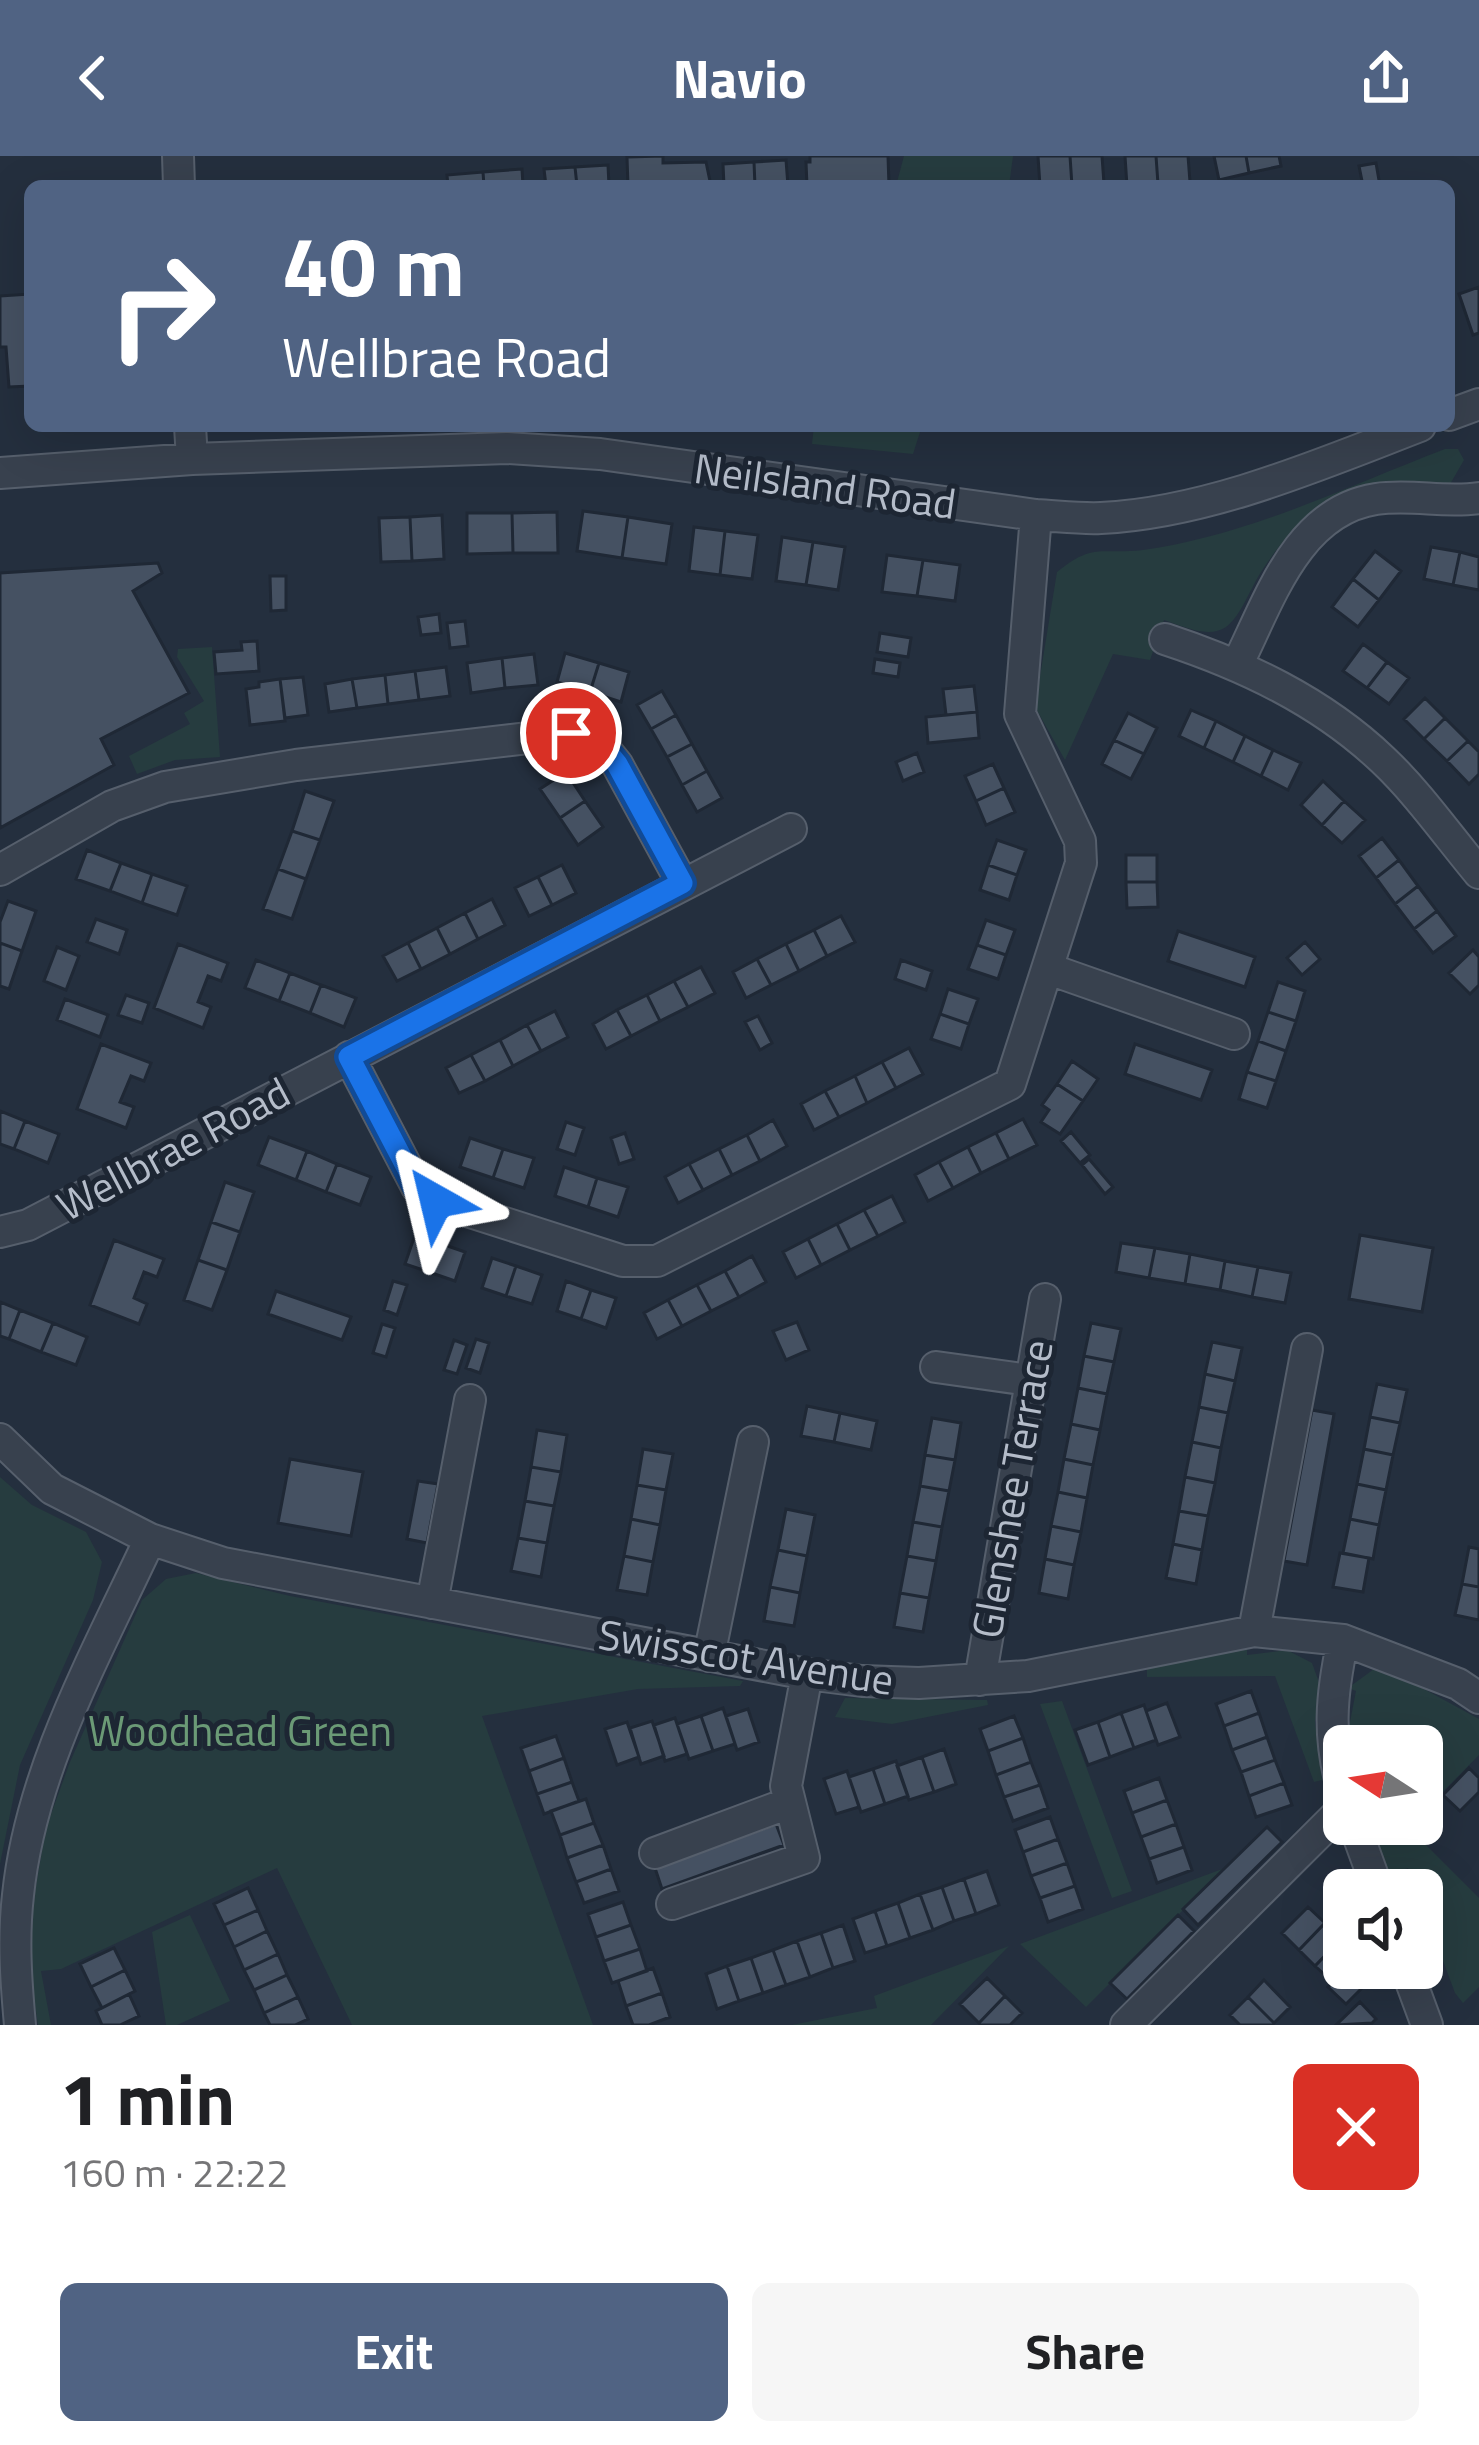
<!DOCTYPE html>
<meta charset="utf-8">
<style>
body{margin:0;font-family:"Titillium Web",sans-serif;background:#f6f6f6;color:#202124;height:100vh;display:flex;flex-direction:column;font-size:45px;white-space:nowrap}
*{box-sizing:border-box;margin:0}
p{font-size:39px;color:#757577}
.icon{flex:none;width:66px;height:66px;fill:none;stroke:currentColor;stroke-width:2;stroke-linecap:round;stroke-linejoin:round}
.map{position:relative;height:1869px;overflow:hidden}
.side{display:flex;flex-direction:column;background:#fff;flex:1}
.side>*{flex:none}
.guide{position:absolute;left:24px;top:24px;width:1431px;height:252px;border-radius:18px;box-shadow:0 12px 48px #0002;background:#506383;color:#fff;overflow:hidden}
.needle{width:78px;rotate:282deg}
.controls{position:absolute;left:1323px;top:1569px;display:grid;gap:24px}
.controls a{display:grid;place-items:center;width:120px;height:120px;border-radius:18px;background:#fff;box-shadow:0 12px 48px #0002;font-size:60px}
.pin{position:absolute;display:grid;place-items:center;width:102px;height:102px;color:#fff;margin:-51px;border:6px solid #fff;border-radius:50%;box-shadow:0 3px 12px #0007}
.me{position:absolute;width:132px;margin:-66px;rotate:323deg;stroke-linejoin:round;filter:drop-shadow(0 0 9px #0008)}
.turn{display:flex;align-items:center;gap:42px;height:252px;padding:0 60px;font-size:54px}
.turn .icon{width:156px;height:156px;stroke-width:2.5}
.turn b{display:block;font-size:84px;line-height:102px}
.round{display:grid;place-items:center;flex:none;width:126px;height:126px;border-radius:18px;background:#f6f6f6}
.overview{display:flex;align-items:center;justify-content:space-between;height:204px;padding:0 60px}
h1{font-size:72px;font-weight:700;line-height:90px}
.action{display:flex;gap:24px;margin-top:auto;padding:24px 60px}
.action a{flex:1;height:138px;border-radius:18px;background:#506383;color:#fff;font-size:48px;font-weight:700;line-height:138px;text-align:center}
.action a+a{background:#f6f6f6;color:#202124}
header{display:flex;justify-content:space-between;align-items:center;height:156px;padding:0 60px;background:#506383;color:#fff;font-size:54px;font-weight:700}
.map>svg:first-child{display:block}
.green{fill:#263c3f}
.building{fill:#455162;stroke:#1f2835;stroke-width:3}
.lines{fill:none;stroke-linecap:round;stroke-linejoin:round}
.minor-casing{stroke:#565f6c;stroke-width:34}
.minor{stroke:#38414e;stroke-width:30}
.route-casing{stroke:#114b97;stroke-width:30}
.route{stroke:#1a73e8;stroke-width:21}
.labels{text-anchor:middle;stroke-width:10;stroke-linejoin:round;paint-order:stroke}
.street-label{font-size:42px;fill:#b4bcc9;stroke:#1d2633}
.park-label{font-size:42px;fill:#6b9a76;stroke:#1d2633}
</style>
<header><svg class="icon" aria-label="back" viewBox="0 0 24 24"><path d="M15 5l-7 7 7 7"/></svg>Navio<svg class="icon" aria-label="share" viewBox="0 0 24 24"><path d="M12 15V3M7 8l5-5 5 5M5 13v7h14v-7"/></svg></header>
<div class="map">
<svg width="1479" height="1869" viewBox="0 0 1479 1869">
<rect width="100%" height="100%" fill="#242f3e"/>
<path class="green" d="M904,0h109l-4,30h-113z
M814,270h108l-9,28 -101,-10z
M1445,293h13l6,11 -15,26c-87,-8 -140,11 -188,86 -10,15 -20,44 -35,55 -18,12 -43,-1 -62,-7l-14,40 -37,-6 -48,106 -30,-53 22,-135c37,-30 43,-17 86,-22 104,-14 205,-64 302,-101z
M212,491l8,110 -45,3 -38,14 -8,-18 61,-32 -6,-11 20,-12 -27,-44 1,-8z
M0,1321l32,28 54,27 16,30 -9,38 -73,165 -20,99z
M196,1417l94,23 453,85 -3,5 -102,3 -156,27 111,309h-241l-75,-157 -216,101 -20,2 10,54h-13l-8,-54 3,-68 13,-75 24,-66 72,-162 24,-21z
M1247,1492v7l40,-5 25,13 8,22 -5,37 7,58 -8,2 -39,-106 -128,1v-8z
M1374,1513l15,1 90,49v36l-57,58v-67h-71l-2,-19 7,-36 -8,-3z
M845,1542l142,2 1,5 -96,19 -57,-7z
M1062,1545l70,190 -20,7 -72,-194z
M1368,1668h37l74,74v89l-16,16 -8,-10 -33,-89v-14h-5l-9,-22 -21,7z
M1225,1712l-139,139 -66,-63z
M190,1759l40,86 -53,24h-11l-14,-93z
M1009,1790l-78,79h-139l85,-17 -3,-12z"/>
<path class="building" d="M663,0v7l43,-1 5,24h-83l-1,-29z
M810,0h78l1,30h-82l-1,-24h4z
M1038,0h32l2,30h-32z
M1070,0h32l2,28 -32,2z
M1125,0h31l2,28 -31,2z
M1156,0h32l2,26 -32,2z
M1214,0h32l3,17 -30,7z
M1246,0h33l2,10 -32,7z
M786,4l2,26h-33l-1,-24z
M754,6l1,24h-31l-1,-22z
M1376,7l4,23h-17l-4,-20z
M608,9l1,21h-32l-2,-19z
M575,11l2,19h-31l-2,-17z
M522,13l1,17h-39l-1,-14z
M483,16l1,14h-36l-1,-11z
M1479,131v46l-6,2 -14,-41z
M30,138v92l-21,1 -3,-40h-6v-51z
M583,355l45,6 -6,41 -45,-7z
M557,356l1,41h-45l-1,-40z
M467,357h45l1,40 -46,1z
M442,359l2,44 -32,2 -2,-44z
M410,361l2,44 -31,1 -2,-44z
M628,361l44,7 -6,40 -44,-6z
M694,371l31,4 -5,44 -31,-4z
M725,375l33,4 -6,44 -32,-4z
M782,381l31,5 -7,43 -30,-4z
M813,386l32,5 -7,43 -32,-5z
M1431,391l29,5 -7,33 -29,-6z
M1375,395l26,20 -22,29 -26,-21z
M1460,396l19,5v33l-26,-5z
M887,399l36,5 -6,36 -35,-4z
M923,404l37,5 -5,36 -38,-5z
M158,407l4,10 -29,18 56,102 -88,46 13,26 -114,63v-255z
M270,420h16v34l-15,1z
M1353,423l26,21 -21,27 -26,-20z
M439,458l2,19 -20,2 -3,-18z
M465,465l3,25 -18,2 -3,-25z
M880,477l31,5 -3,19 -31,-5z
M257,485l2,30 -43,3 -2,-22 28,-2 -1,-8z
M1363,488l24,18 -20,26 -24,-17z
M565,497l34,10 -9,29 -33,-10z
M534,498l4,31 -33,3 -3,-30z
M502,502l3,30 -34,5 -4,-30z
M875,503l25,4 -2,14 -25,-4z
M1387,506l22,16 -20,26 -22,-16z
M599,507l30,9 -8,30 -31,-10z
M446,511l4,29 -31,4 -4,-29z
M415,515l4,29 -31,4 -3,-29z
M385,519l3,29 -31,4 -5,-29z
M303,521l5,38 -23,3 -5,-39z
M280,523l5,42 -35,4 -4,-36 13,-2v-5z
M352,523l5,29 -28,4 -4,-28z
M974,530l3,26 -31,3 -3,-26z
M662,535l14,24 -25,14 -14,-24z
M1425,542l20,20 -21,21 -20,-20z
M1191,554l25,11 -12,27 -25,-12z
M977,556l2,26 -51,5 -2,-26z
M1128,557l29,15 -13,26 -30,-14z
M676,559l16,29 -25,13 -16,-28z
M1445,562l23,23 -21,20 -23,-22z
M1216,565l29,15 -12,26 -29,-14z
M1245,580l28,14 -12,26 -28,-14z
M1114,584l30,14 -13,25 -29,-15z
M1468,585l11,11v22l-10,10 -22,-23z
M692,588l15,27 -25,14 -15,-28z
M1273,594l28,13 -13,27 -27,-14z
M917,597l7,19 -21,9 -7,-19z
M993,608l11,24 -28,13 -11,-25z
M707,615l15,27 -25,14 -15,-27z
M566,616l19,29 -25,17 -20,-29z
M1323,625l21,20 -22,24 -21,-20z
M1004,632l11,24 -29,13 -10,-24z
M305,635l29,10 -14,39 -28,-9z
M585,645l18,26 -25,18 -18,-27z
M1344,645l21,19 -23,23 -20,-18z
M292,675l28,9 -14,39 -28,-10z
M1382,682l17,22 -23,18 -17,-22z
M997,684l29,10 -9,25 -29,-10z
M87,694l34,13 -11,28 -34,-12z
M1126,699h31v27h-31z
M1399,704l19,26 -23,18 -19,-26z
M121,707l31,11 -10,29 -32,-12z
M562,709l14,28 -24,12 -14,-28z
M988,709l29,10 -8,25 -29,-10z
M278,713l28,10 -14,40 -29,-10z
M152,718l35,12 -10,29 -35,-12z
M538,721l14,28 -23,11 -14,-28z
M1126,726h31l1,25 -31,1z
M1418,730l19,25 -23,18 -19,-25z
M492,743l13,26 -27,14 -13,-26z
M8,745l28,10 -14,40 -22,-8v-21z
M1437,755l19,25 -23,17 -19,-24z
M465,757l13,26 -28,15 -13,-26z
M841,760l14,26 -28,14 -13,-26z
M96,763l31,11 -8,24 -32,-12z
M986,764l29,10 -9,25 -29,-10z
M437,772l13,26 -29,15 -13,-26z
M814,774l13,26 -28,15 -13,-27z
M1178,775l77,26 -10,30 -77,-26z
M1305,786l15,17 -18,16 -15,-17z
M0,787l22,8 -13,38 -9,-3z
M408,787l13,26 -24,12 -14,-25z
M178,788l50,19 -7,18 -13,-5 -10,26 13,5 -8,21 -49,-20z
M786,788l13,27 -28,14 -14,-26z
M977,789l29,10 -8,24 -30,-10z
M57,791l22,9 -13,34 -22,-9z
M1473,794l6,7v28l-9,9 -21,-21z
M757,803l14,26 -25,13 -13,-26z
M256,804l34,13 -11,28 -34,-13z
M901,804l31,11 -6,19 -31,-11z
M701,811l14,26 -27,14 -14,-26z
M290,817l31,12 -11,28 -31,-12z
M674,825l14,26 -28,14 -13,-26z
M1278,826l27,9 -9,30 -28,-9z
M321,829l35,13 -12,29 -34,-14z
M948,833l30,10 -9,25 -29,-10z
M126,839l23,8 -7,20 -24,-8z
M647,839l13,26 -29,15 -14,-26z
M65,843l43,16 -8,22 -43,-17z
M617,854l14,26 -25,13 -13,-25z
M555,855l13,26 -27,14 -14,-26z
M1268,856l28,9 -10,30 -28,-10z
M940,858l29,10 -8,25 -30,-10z
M758,860l14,27 -12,7 -15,-28z
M527,869l14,26 -28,15 -13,-26z
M500,884l13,26 -28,15 -14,-26z
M1258,885l28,10 -10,30 -29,-9z
M101,888l50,19 -7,18 -13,-5 -11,26 14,5 -8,21 -49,-19z
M1135,888l77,26 -11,30 -76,-26z
M909,892l14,26 -27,14 -14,-26z
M471,899l14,26 -26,12 -13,-25z
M1072,905l26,18 -15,22 -26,-17z
M882,906l14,26 -29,15 -12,-27z
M1247,916l29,9 -9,27 -28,-9z
M855,920l12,27 -28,14 -14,-26z
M1057,928l26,17 -23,33 -19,-12 8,-12 -7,-5z
M825,935l14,26 -25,13 -13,-26z
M0,955l25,10 -11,28 -14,-5z
M1023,963l14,26 -28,14 -13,-26z
M773,964l14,26 -27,15 -13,-26z
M25,965l34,13 -11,29 -34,-14z
M566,966l18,6 -9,27 -18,-6z
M1071,976l19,23 -10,8 -19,-22z
M625,977l9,26 -15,5 -8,-26z
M996,977l13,26 -28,14 -13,-26z
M747,979l13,26 -28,14 -13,-26z
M269,981l38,14 -11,29 -38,-15z
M470,982l33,11 -10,29 -33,-11z
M968,991l13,26 -28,15 -14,-26z
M503,993l31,9 -10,30 -31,-10z
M719,993l13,26 -29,15 -14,-26z
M307,995l30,13 -11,28 -30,-12z
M1089,1003l24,28 -8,7 -23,-29z
M939,1006l14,26 -25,13 -13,-26z
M337,1008l34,13 -11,28 -34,-13z
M689,1008l14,26 -25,13 -13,-26z
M564,1011l33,11 -9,29 -33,-11z
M597,1022l31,9 -10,30 -30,-10z
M225,1026l29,10 -14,40 -29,-10z
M892,1040l13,26 -27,14 -14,-26z
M864,1054l14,26 -28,14 -13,-26z
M211,1066l29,10 -13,38 -29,-10z
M837,1068l13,26 -29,15 -13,-26z
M415,1079l24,8 -10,29 -24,-8z
M1360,1079l73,13 -11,64 -73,-13z
M808,1083l13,26 -25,13 -13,-26z
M114,1084l50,19 -7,18 -13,-5 -10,26 13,6 -8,20 -49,-19z
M439,1087l26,9 -10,29 -26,-9z
M1121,1087l34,5 -6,30 -33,-6z
M1155,1092l35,6 -5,30 -36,-6z
M1190,1098l35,7 -5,29 -35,-6z
M752,1100l14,26 -27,15 -14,-26z
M492,1102l24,8 -10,30 -24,-8z
M198,1104l29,10 -15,40 -28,-10z
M1225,1105l33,6 -6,30 -32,-7z
M516,1110l26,9 -10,29 -26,-8z
M1258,1111l33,6 -6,30 -33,-6z
M725,1115l14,26 -28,14 -14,-26z
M393,1125l14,4 -10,30 -13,-5z
M566,1125l25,9 -10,29 -24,-8z
M697,1129l14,26 -29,15 -14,-26z
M591,1134l25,8 -10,30 -25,-9z
M276,1135l75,26 -9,23 -74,-26z
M668,1144l14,26 -25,13 -13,-26z
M0,1146l20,8 -11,29 -9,-3z
M20,1154l33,13 -12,29 -32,-13z
M797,1166l12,28 -23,10 -13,-29z
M53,1167l34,14 -11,28 -35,-13z
M1091,1167l30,6 -7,33 -30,-6z
M382,1168l13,4 -9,29 -13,-4z
M476,1183l13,4 -9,30 -14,-5z
M454,1184l13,5 -10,29 -13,-4z
M1212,1186l30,6 -7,33 -30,-7z
M1084,1200l30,6 -7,32 -29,-6z
M1205,1218l30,7 -7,32 -29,-6z
M1377,1228l30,6 -7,33 -30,-6z
M1078,1232l29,6 -7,36 -29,-6z
M807,1250l33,7 -6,29 -33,-6z
M1199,1251l29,6 -7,35 -29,-6z
M1312,1254l22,4 -27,151 -23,-4z
M840,1257l37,8 -6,29 -37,-8z
M1370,1261l30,6 -7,32 -29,-6z
M932,1262l29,5 -6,37 -30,-5z
M1071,1268l29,6 -7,35 -29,-6z
M537,1274l30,5 -6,37 -30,-5z
M1192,1286l29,6 -6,35 -30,-6z
M643,1293l30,5 -7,36 -29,-5z
M1364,1293l29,6 -7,35 -29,-6z
M925,1299l30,5 -6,31 -29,-5z
M290,1303l73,13 -12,64 -73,-13z
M1064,1303l29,6 -6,33 -29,-6z
M531,1311l30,5 -7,34 -29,-5z
M1185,1321l30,6 -7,33 -29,-5z
M418,1325l20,3 -11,59 -20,-4z
M1357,1328l29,6 -7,35 -29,-6z
M637,1329l29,5 -6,35 -29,-6z
M920,1330l29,5 -7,36 -29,-5z
M1058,1336l29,6 -6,34 -30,-6z
M525,1345l29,5 -7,37 -29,-5z
M786,1353l29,6 -8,41 -29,-6z
M1179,1355l29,5 -6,34 -29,-6z
M631,1363l29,6 -7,37 -29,-6z
M1350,1363l29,6 -6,34 -30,-6z
M913,1366l29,5 -6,34 -29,-5z
M1051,1370l30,6 -7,33 -29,-6z
M518,1382l29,5 -6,34 -30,-6z
M1173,1388l29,6 -6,34 -30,-6z
M1469,1391l10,2v38l-17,-3z
M778,1394l29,6 -7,37 -30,-6z
M1340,1397l29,5 -6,34 -30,-5z
M624,1400l29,6 -6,33 -30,-5z
M907,1400l29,5 -7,37 -29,-5z
M1045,1403l29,6 -6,34 -29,-6z
M1462,1428l17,3v33l-24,-5z
M770,1431l30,6 -6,33 -30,-5z
M900,1437l29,5 -6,34 -29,-5z
M1251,1535l8,22 -35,13 -8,-22z
M1167,1547l13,34 -22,8 -12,-34z
M1144,1549l12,35 -22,8 -13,-35z
M723,1552l12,36 -22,7 -12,-35z
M748,1553l11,33 -22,8 -11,-34z
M1121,1557l13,35 -24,9 -12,-35z
M1259,1557l8,24 -35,13 -8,-24z
M701,1560l12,35 -24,8 -12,-35z
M1014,1560l9,22 -35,13 -8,-22z
M675,1562l12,36 -22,7 -11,-36z
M652,1565l12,35 -23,8 -11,-36z
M627,1566l12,35 -22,8 -12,-36z
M1098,1566l12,35 -22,8 -13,-35z
M556,1580l8,22 -35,13 -8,-23z
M1267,1581l8,23 -34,12 -9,-22z
M1023,1582l8,24 -35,13 -8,-24z
M944,1593l12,35 -22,8 -12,-35z
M922,1601l12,35 -25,8 -12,-34z
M564,1602l8,24 -35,12 -8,-23z
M1275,1604l9,23 -35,13 -8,-24z
M896,1605l12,35 -23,8 -12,-35z
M1031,1606l9,23 -36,12 -8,-22z
M1469,1612l10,10v14l-19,19 -17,-16z
M873,1613l12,35 -24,8 -12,-35z
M847,1615l12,36 -23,7 -12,-35z
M1159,1622l8,22 -35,13 -8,-22z
M572,1626l7,19 -35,13 -7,-20z
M1284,1627l8,22 -36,12 -7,-21z
M1040,1629l8,23 -35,13 -9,-24z
M586,1643l8,24 -34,12 -9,-24z
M1167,1644l9,24 -35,13 -9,-24z
M1050,1661l8,22 -35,13 -8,-22z
M594,1667l9,22 -36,13 -7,-23z
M776,1668l8,21 -122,44 -7,-21z
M1176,1668l8,23 -35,12 -8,-22z
M1267,1671l15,15 -84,83 -15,-16z
M1058,1683l9,24 -36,13 -8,-24z
M603,1689l8,24 -35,13 -9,-24z
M1184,1691l8,23 -35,13 -8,-24z
M1067,1707l8,23 -35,12 -9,-22z
M611,1713l8,22 -35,12 -8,-21z
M987,1715l12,34 -23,9 -12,-35z
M964,1723l12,35 -22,7 -12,-34z
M1075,1730l8,23 -35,13 -8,-24z
M942,1731l12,34 -21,9 -13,-36z
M248,1732l10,22 -34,15 -10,-21z
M920,1738l13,36 -23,8 -12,-35z
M623,1746l8,23 -35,12 -8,-23z
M898,1747l12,35 -23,8 -12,-35z
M1308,1751l17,16 -26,27 -17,-17z
M258,1754l9,21 -33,16 -10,-22z
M875,1755l12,35 -22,7 -12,-34z
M1178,1759l16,16 -67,68 -17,-16z
M1325,1767l16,16 -26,27 -16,-16z
M631,1769l9,24 -36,12 -8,-24z
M843,1769l12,36 -22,7 -12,-35z
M267,1775l11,23 -34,16 -10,-23z
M821,1777l12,35 -23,9 -13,-36z
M1341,1783l6,29 -14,14 -18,-16z
M797,1785l13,36 -24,8 -13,-35z
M114,1792l11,22 -34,17 -11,-23z
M640,1793l7,22 -35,12 -8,-22z
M773,1794l13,35 -23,8 -12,-35z
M278,1798l9,21 -33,15 -10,-20z
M751,1802l12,35 -24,8 -12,-35z
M727,1810l12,35 -22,8 -11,-35z
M653,1812l9,25 -36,13 -8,-25z
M1347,1812h15l10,10 -26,26 -18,-17z
M125,1814l10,21 -33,17 -11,-21z
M287,1819l11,22 -34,16 -10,-23z
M987,1822l18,18 -26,27 -19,-19z
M1264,1824l26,27 -16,16 -26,-26z
M662,1837l8,24 -21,8h-16l-7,-19z
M129,1838l10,22 -19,9h-18l-6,-14z
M1005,1840l17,17 -12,12h-29l-2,-2z
M298,1841l10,22 -13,6h-25l-6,-12z
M1248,1841l26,26 -2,2h-32l-10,-10z
M1360,1846l16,17 -4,4 -36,2z"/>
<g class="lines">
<defs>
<path id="minor" d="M178,0l1,30
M1449,259l30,-11
M190,270l2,33
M0,317l192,-14 315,-11 93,6 436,61c21,1 44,4 65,3 107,-5 220,-54 319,-92
M1165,483c79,26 156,62 218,121 35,33 65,76 96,113
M1238,507c31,-62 59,-152 138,-164 35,-5 69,4 103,-1
M0,714l112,-64 53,-19 131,-22 275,-32 26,6 20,25 65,119
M1049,813l185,65
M349,901l68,130 19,14 187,60h34l353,-177 71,-221 -1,-22 -60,-127 16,-199
M0,1076l28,-7 763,-396
M936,1211l93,13
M0,1283l52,50 98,50 73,24 584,111 55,7 57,2 109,-7 226,-45 89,9 115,44 21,14
M432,1447l38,-203
M1254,1475l53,-282
M1343,1484c-12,55 -16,99 1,154
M709,1500l44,-214
M980,1524l65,-381
M1354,1668l24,66
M655,1697l134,-50
M672,1748l132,-46 -18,-72 21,-112
M1406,1812l21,57
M20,1869c-4,-44 -7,-86 -2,-130 13,-126 79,-242 132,-356
M1126,1869l218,-217"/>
</defs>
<use href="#minor" class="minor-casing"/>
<use href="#minor" class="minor"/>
</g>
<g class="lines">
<defs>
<path id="route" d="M436,1045l-19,-14 -68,-130 333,-174 -65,-119 -20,-25 -26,-6"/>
</defs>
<use href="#route" class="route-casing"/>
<use href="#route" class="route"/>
</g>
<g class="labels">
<g class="street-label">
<text transform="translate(825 330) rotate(8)" y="15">Neilsland Road</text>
<text transform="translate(173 993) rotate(-28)" y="15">Wellbrae Road</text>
<text transform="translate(1012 1333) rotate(-80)" y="15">Glenshee Terrace</text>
<text transform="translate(746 1501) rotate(9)" y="15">Swisscot Avenue</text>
</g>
<g class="park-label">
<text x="240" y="1590">Woodhead Green</text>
</g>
</g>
</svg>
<div class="controls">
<a><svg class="needle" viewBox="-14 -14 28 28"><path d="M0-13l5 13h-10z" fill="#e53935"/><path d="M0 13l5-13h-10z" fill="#757577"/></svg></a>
<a><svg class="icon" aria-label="sound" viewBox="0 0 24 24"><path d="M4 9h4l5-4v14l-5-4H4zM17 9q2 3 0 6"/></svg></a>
</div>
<div class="pin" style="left:571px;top:577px;background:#d93025"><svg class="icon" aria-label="arrive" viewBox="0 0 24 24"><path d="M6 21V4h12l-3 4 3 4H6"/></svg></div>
<svg class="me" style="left:436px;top:1045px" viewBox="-20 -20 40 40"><path d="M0-17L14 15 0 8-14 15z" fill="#1a73e8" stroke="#fff" stroke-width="4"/></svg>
<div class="guide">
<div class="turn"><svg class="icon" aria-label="right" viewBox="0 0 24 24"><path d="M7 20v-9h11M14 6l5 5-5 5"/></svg><div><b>40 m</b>Wellbrae Road</div></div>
</div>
</div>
<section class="side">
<div class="overview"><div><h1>1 min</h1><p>160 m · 22:22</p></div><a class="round" style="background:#d93025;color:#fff"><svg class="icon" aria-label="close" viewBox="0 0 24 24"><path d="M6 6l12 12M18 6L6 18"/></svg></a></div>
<div class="action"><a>Exit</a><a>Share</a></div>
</section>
